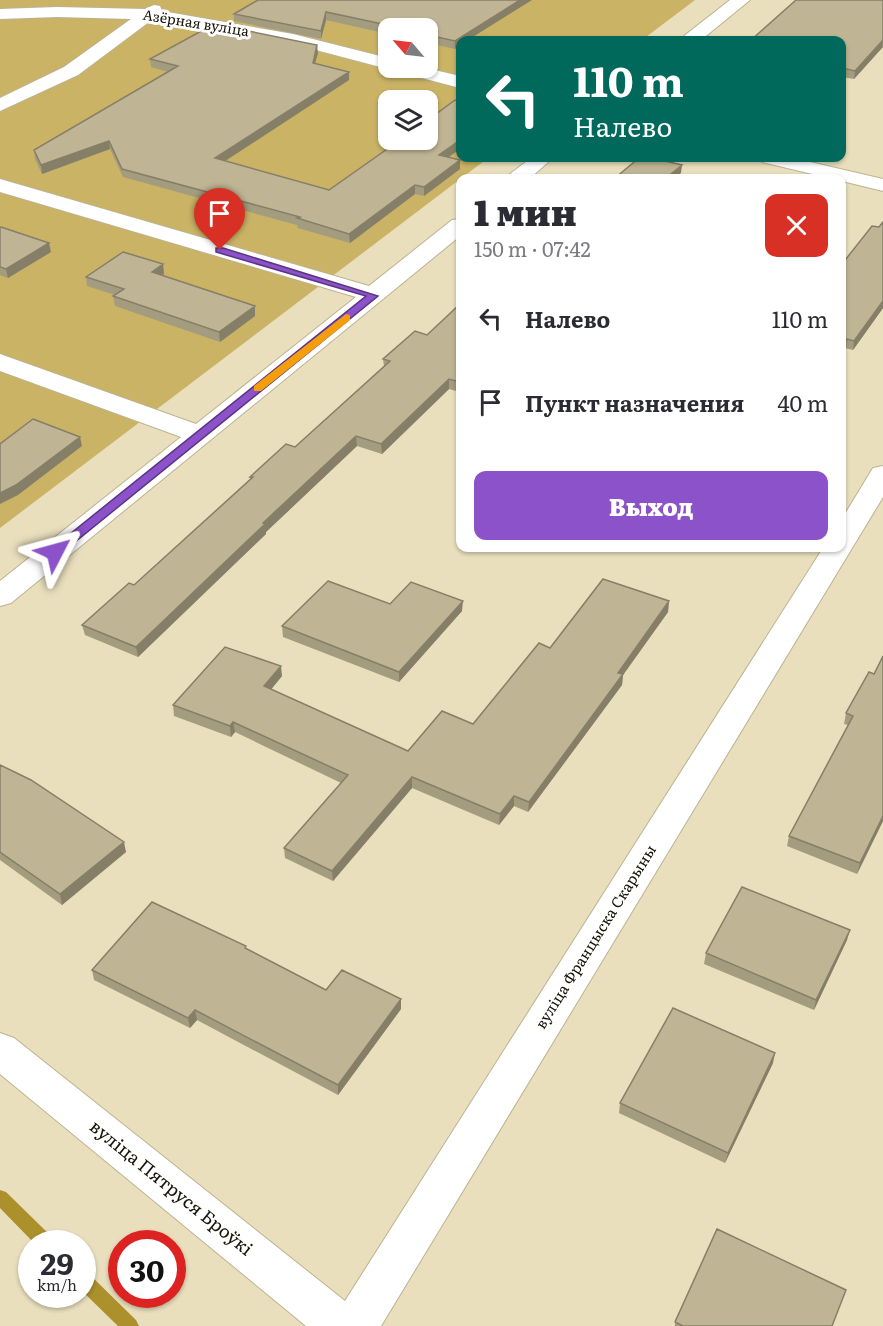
<!DOCTYPE html>
<html lang="ru">
<meta charset="utf-8">
<style>
body{margin:0;font-family:Literata,serif;background:#f7f7f7;color:#2b2b33;height:100vh;display:flex;flex-direction:column;font-size:22px;white-space:nowrap}
*{box-sizing:border-box;margin:0}
p{font-size:20px;color:#7c7c81}
.icon{flex:none;width:33px;height:33px;fill:none;stroke:currentColor;stroke-width:2;stroke-linecap:round;stroke-linejoin:round}
.map{position:relative;flex:1;overflow:hidden}
.details{position:absolute;left:456px;top:174px;width:390px;height:378px;display:flex;flex-direction:column;background:#fff;border-radius:12px;box-shadow:0 2px 4px #0004}
.details>*{flex:none}
.top-card{position:absolute;left:456px;top:36px;width:390px;height:126px;border-radius:12px;box-shadow:0 2px 4px #0004;background:#00695c;color:#fff;overflow:hidden}
.needle{width:39px;rotate:298deg}
.fabs{position:absolute;left:378px;top:18px;display:grid;gap:12px}
.fabs a{display:grid;place-items:center;width:60px;height:60px;border-radius:12px;background:#fff;box-shadow:0 2px 4px #0004;font-size:30px}
.speed{position:absolute;left:18px;top:1230px;display:flex;gap:12px;font-size:30px;font-weight:700;text-align:center}
.speed>*{display:grid;place-content:center;width:78px;height:78px;border-radius:50%;background:#fff;box-shadow:0 2px 4px #0004;line-height:1}
.speed small{font-size:15px;font-weight:400}
.speed .limit{border:9px solid #d22;background:#fff;color:#111}
.pin{position:absolute;display:grid;place-items:center;width:51px;height:51px;color:#fff;margin:-62px -26px;border-radius:50% 50% 50% 0;rotate:-45deg;box-shadow:0 0 6px #0007}
.pin .icon{rotate:45deg}
.me{position:absolute;width:66px;margin:-33px;rotate:51deg;stroke-linejoin:round;filter:drop-shadow(0 0 4px #0008)}
.turn{display:flex;align-items:center;gap:21px;height:126px;padding:0 18px;font-size:27px}
.turn .icon{width:78px;height:78px;stroke-width:2.5}
.turn b{display:block;font-size:42px;line-height:51px}
.round{display:grid;place-items:center;flex:none;width:63px;height:63px;border-radius:12px;background:#f7f7f7}
.overview{display:flex;align-items:center;justify-content:space-between;height:102px;padding:0 18px}
h1{font-size:36px;font-weight:800;line-height:45px}
.action{display:flex;gap:12px;margin-top:auto;padding:12px 18px}
.action a{flex:1;height:69px;border-radius:12px;background:#8c52c9;color:#fff;font-size:24px;font-weight:800;line-height:69px;text-align:center}
ul{padding:0;list-style:none}
li{display:flex;align-items:center;gap:18px;height:84px;padding:0 18px}
li div{flex:1}
li b{display:block;font-size:22px}
li em{font-style:normal}
.map>svg:first-child{display:block}
.green{fill:#cab365;fill-rule:evenodd}
.lines{fill:none;stroke-linecap:round;stroke-linejoin:round}
.stream{fill:#ab902b;fill-rule:evenodd}
.street-casing{stroke:#bcb392;stroke-width:2}
.street{fill:#fff;fill-rule:evenodd}
.wall{fill:#a49c7f}
.shaded-wall{fill:#867f68}
.building{fill:#bfb594;stroke:#867f68;stroke-width:1.5}
.route{fill:#8c52c9;stroke:#5b3583;stroke-width:1.5}
.slow{fill:#f59e0b}
.labels{text-anchor:middle;stroke-width:6;stroke-linejoin:round;paint-order:stroke}
.far-street-label{font-size:14px;fill:#181408;stroke:#fff}
.street-label{font-size:15px;fill:#181408;stroke:#fff}
.near-street-label{font-size:18px;fill:#181408;stroke:#fff}
</style>
<div class="map">
<svg width="883" height="1326" viewBox="0 0 883 1326">
<rect width="100%" height="100%" fill="#e9dfbd"/>
<path class="green" d="M0,0h695l-53,40h-182v118h28l-488,370zM388,28h40v40h-40zM388,100h40v40h-40z"/>
<g class="lines">
<path class="stream" d="M0,1190l6,2 47,46 2,6h-20l-35,-36z
M82,1271l6,2 48,47 3,6h-21l-36,-35z"/>
<defs>
<path id="street" d="M730,0h20l-49,40h-20l3,-4z
M154,5l6,1 2,5 131,23 95,24v10h4l-4,1 -95,-25 -140,-25 -75,56 -78,36v-13l64,-31 67,-48 -74,-2 -57,2v-10l57,-2 88,2z
M397,68h29l34,8v12l-61,-16z
M531,158h22l-23,20h-23l3,-4z
M759,158h34l90,21v12l-41,-10v-3h-13l-67,-16z
M0,179l369,107 83,-66 8,-1v17l-449,367 -11,3v-25l181,-144 -181,-66v-17l196,70 160,-127 -356,-105z
M883,466v31l-502,829h-75l-306,-252v-41l14,5 331,263 478,-753h19v-29l31,-51z"/>
</defs>
<use href="#street" class="street-casing"/>
<use href="#street" class="street"/>
</g>
<path class="wall" d="M532,0l-72,40v5l-5,4 -27,-6v-15h-40v6l-62,-14 -5,19 -87,-18v-7z
M883,0v48h-1l-28,31 -12,-2v-37z
M318,53l-3,10 34,9v8l-124,81 104,29 119,-33 12,12 -36,27 -9,-2 -65,49 -52,-15 -1,-3 -174,-48 -13,-28 -68,25 -7,-15 -1,-9 134,-78 -17,-5 -1,-8z
M883,222v86l-30,42 -8,-2 -3,6 37,-127z
M0,228l51,24 -43,26 -8,-3z
M163,264l1,10 -3,1 94,31v10l-35,26 -105,-36 -2,-10 2,-1 -28,-9 -1,-9z
M460,304l-4,87 -7,-2 -67,65 -25,-8 -91,86v2l-128,123 -53,-22 -3,-10 52,-40 116,-106v-2l45,-30 89,-81 -1,-7 44,-24z
M669,601l-1,11 -45,63 -1,10 -94,127 -14,-6 -15,19 -87,-37 -79,93 -48,-23 -1,-10 57,-65 -106,-51 -4,5 -57,-21 -1,-11 109,-29 -11,13 137,62 65,-27 77,-76z
M390,604l72,7 -63,71 -116,-45 -1,-11z
M883,656v165l-26,53 -70,-28 2,-10 59,-111 -4,-1 2,-11 28,-39z
M0,765l126,87 -64,53 -62,-45z
M847,940l-33,70 -110,-46 2,-11z
M246,949l80,41 75,19 -63,86 -141,-75 -7,8 -96,-48 -2,-10z
M773,1063l-48,100 -106,-50 1,-10z
M675,1322l158,4h-158z"/>
<path class="shaded-wall" d="M520,0h12l-64,40h-8v5l-5,4v-8z
M326,12v8l-5,19v-8z
M883,40l-1,8 -28,31 1,-8z
M317,45l1,8 -5,18v-8z
M349,72v8l-133,87 -1,-9z
M460,140v9l-21,15v-9z
M109,141l1,8 -68,25 -1,-9z
M460,160v9l-36,27v-9z
M682,165l-1,8 -6,5h-9z
M415,185v9l-65,49 -1,-9z
M49,243l2,9 -43,26 -2,-9z
M163,264l1,10 -11,7 -1,-9z
M883,301v7l-30,42 1,-9z
M255,306v10l-35,26 -1,-10z
M847,339l-2,9 -3,6v-8z
M460,376v10l-4,5v-10z
M449,379v10l-67,65 -1,-10z
M356,436l1,10 -91,86v2l-128,123 -2,-10 127,-124z
M80,437l2,9 -64,49 -18,9v-11z
M463,601l-1,10 -63,71v-10z
M669,601l-1,11 -45,63 -1,10 -94,127 1,-10 89,-129z
M281,666l1,10 -17,21 -1,-11z
M233,722l2,10 -4,5 -1,-11z
M412,777v11l-79,93 -1,-10z
M514,796v10l-15,19 1,-11z
M883,816v5l-26,53 3,-11z
M124,842l2,10 -64,53 -2,-11z
M850,930l-3,10 -33,70 2,-10z
M401,999v10l-63,86v-10z
M195,1010l2,10 -7,8 -2,-10z
M775,1053l-2,10 -48,100 3,-10z"/>
<path class="building" d="M258,0h262l-65,41 -27,-6v-7h-27l-75,-16 -5,19 -87,-17z
M796,0h87v40l-28,31 -13,-3v-28h-91z
M214,24l103,21 -4,18 36,9 -134,86 114,32 71,-50h28v-20l27,-20 5,2v38l-21,15 21,5 -36,27 -9,-2 -66,49 -52,-16 3,-1 -178,-48 -13,-28 -68,24 -7,-15 144,-84 -28,-7z
M639,158h27l-1,3 17,4 -16,13h-51z
M883,222v79l-29,40 -7,-2 -5,7v-82l30,-38 7,1z
M1,227l48,16 -43,26 -6,-2v-39z
M123,252l40,12 -11,8 103,34 -36,26 -106,-36 11,-7 -38,-12z
M460,304v72l-4,5 -7,-2 -68,65 -25,-8 -93,87 2,1 -129,123 -54,-22 47,-42 5,2 119,-108h-3l36,-33 9,3 95,-86 -7,-2 32,-28 12,4z
M33,419l47,18 -64,48 -16,8v-49z
M603,579l66,22 -51,72 5,1 -94,128 -15,-6 -14,18 -88,-37 -80,94 -48,-23 64,-73 -115,-53 -3,4 -57,-21 52,-58 56,19 -17,20 144,65 34,-40 31,13 66,-81 11,5z
M328,581l62,23 21,-22 52,19 -64,71 -117,-46z
M883,656v160l-23,47 -71,-27 64,-120 -7,-3 23,-41 5,2z
M0,765l31,15 93,62 -64,52 -60,-42z
M742,887l108,43 -34,70 -110,-47z
M152,902l94,44 -1,2 81,42 16,-20 59,29 -63,86 -143,-75 -7,8 -96,-48z
M673,1008l102,45 -47,100 -108,-50z
M717,1229l129,61 -14,36h-149l-8,-4z"/>
<path class="route" d="M216,248h7l155,48 -319,259h-9l-2,-3 2,-2 316,-254 -150,-44z"/>
<path class="slow" d="M346,314l4,1v5l-89,71h-7v-5z"/>
<g class="labels">
<g class="far-street-label">
<text transform="translate(196 23) rotate(9)" y="5">Азёрная вуліца</text>
</g>
<g class="street-label">
<text transform="translate(596 937) rotate(-58)" y="5">вуліца Францыска Скарыны</text>
</g>
<g class="near-street-label">
<text transform="translate(171 1188) rotate(39)" y="6">вуліца Пятруся Броўкі</text>
</g>
</g>
</svg>
<div class="fabs">
<a><svg class="needle" viewBox="-14 -14 28 28"><path d="M0-13l5 13h-10z" fill="#e53935"/><path d="M0 13l5-13h-10z" fill="#7c7c81"/></svg></a>
<a><svg class="icon" aria-label="layers" viewBox="0 0 24 24"><path d="M12 4l9 5-9 5-9-5zM3 14l9 5 9-5"/></svg></a>
</div>
<div class="speed"><div>29<small>km/h</small></div><div class="limit">30</div></div>
<div class="pin" style="left:220px;top:250px;background:#d93025"><svg class="icon" aria-label="arrive" viewBox="0 0 24 24"><path d="M6 21V4h12l-3 4 3 4H6"/></svg></div>
<svg class="me" style="left:55px;top:552px" viewBox="-20 -20 40 40"><path d="M0-17L14 15 0 8-14 15z" fill="#8c52c9" stroke="#fff" stroke-width="4"/></svg>
<div class="top-card">
<div class="turn"><svg class="icon" aria-label="left" viewBox="0 0 24 24"><path d="M17 20v-9H6M10 6l-5 5 5 5"/></svg><div><b>110 m</b>Налево</div></div>
</div>
<section class="details">
<div class="overview"><div><h1>1 мин</h1><p>150 m · 07:42</p></div><a class="round" style="background:#d93025;color:#fff"><svg class="icon" aria-label="close" viewBox="0 0 24 24"><path d="M6 6l12 12M18 6L6 18"/></svg></a></div>
<ul>
<li><svg class="icon" aria-label="left" viewBox="0 0 24 24"><path d="M17 20v-9H6M10 6l-5 5 5 5"/></svg><div><b>Налево</b></div><em>110 m</em></li>
<li><svg class="icon" aria-label="arrive" viewBox="0 0 24 24"><path d="M6 21V4h12l-3 4 3 4H6"/></svg><div><b>Пункт назначения</b></div><em>40 m</em></li>
</ul>
<div class="action"><a>Выход</a></div>
</section>
</div>
